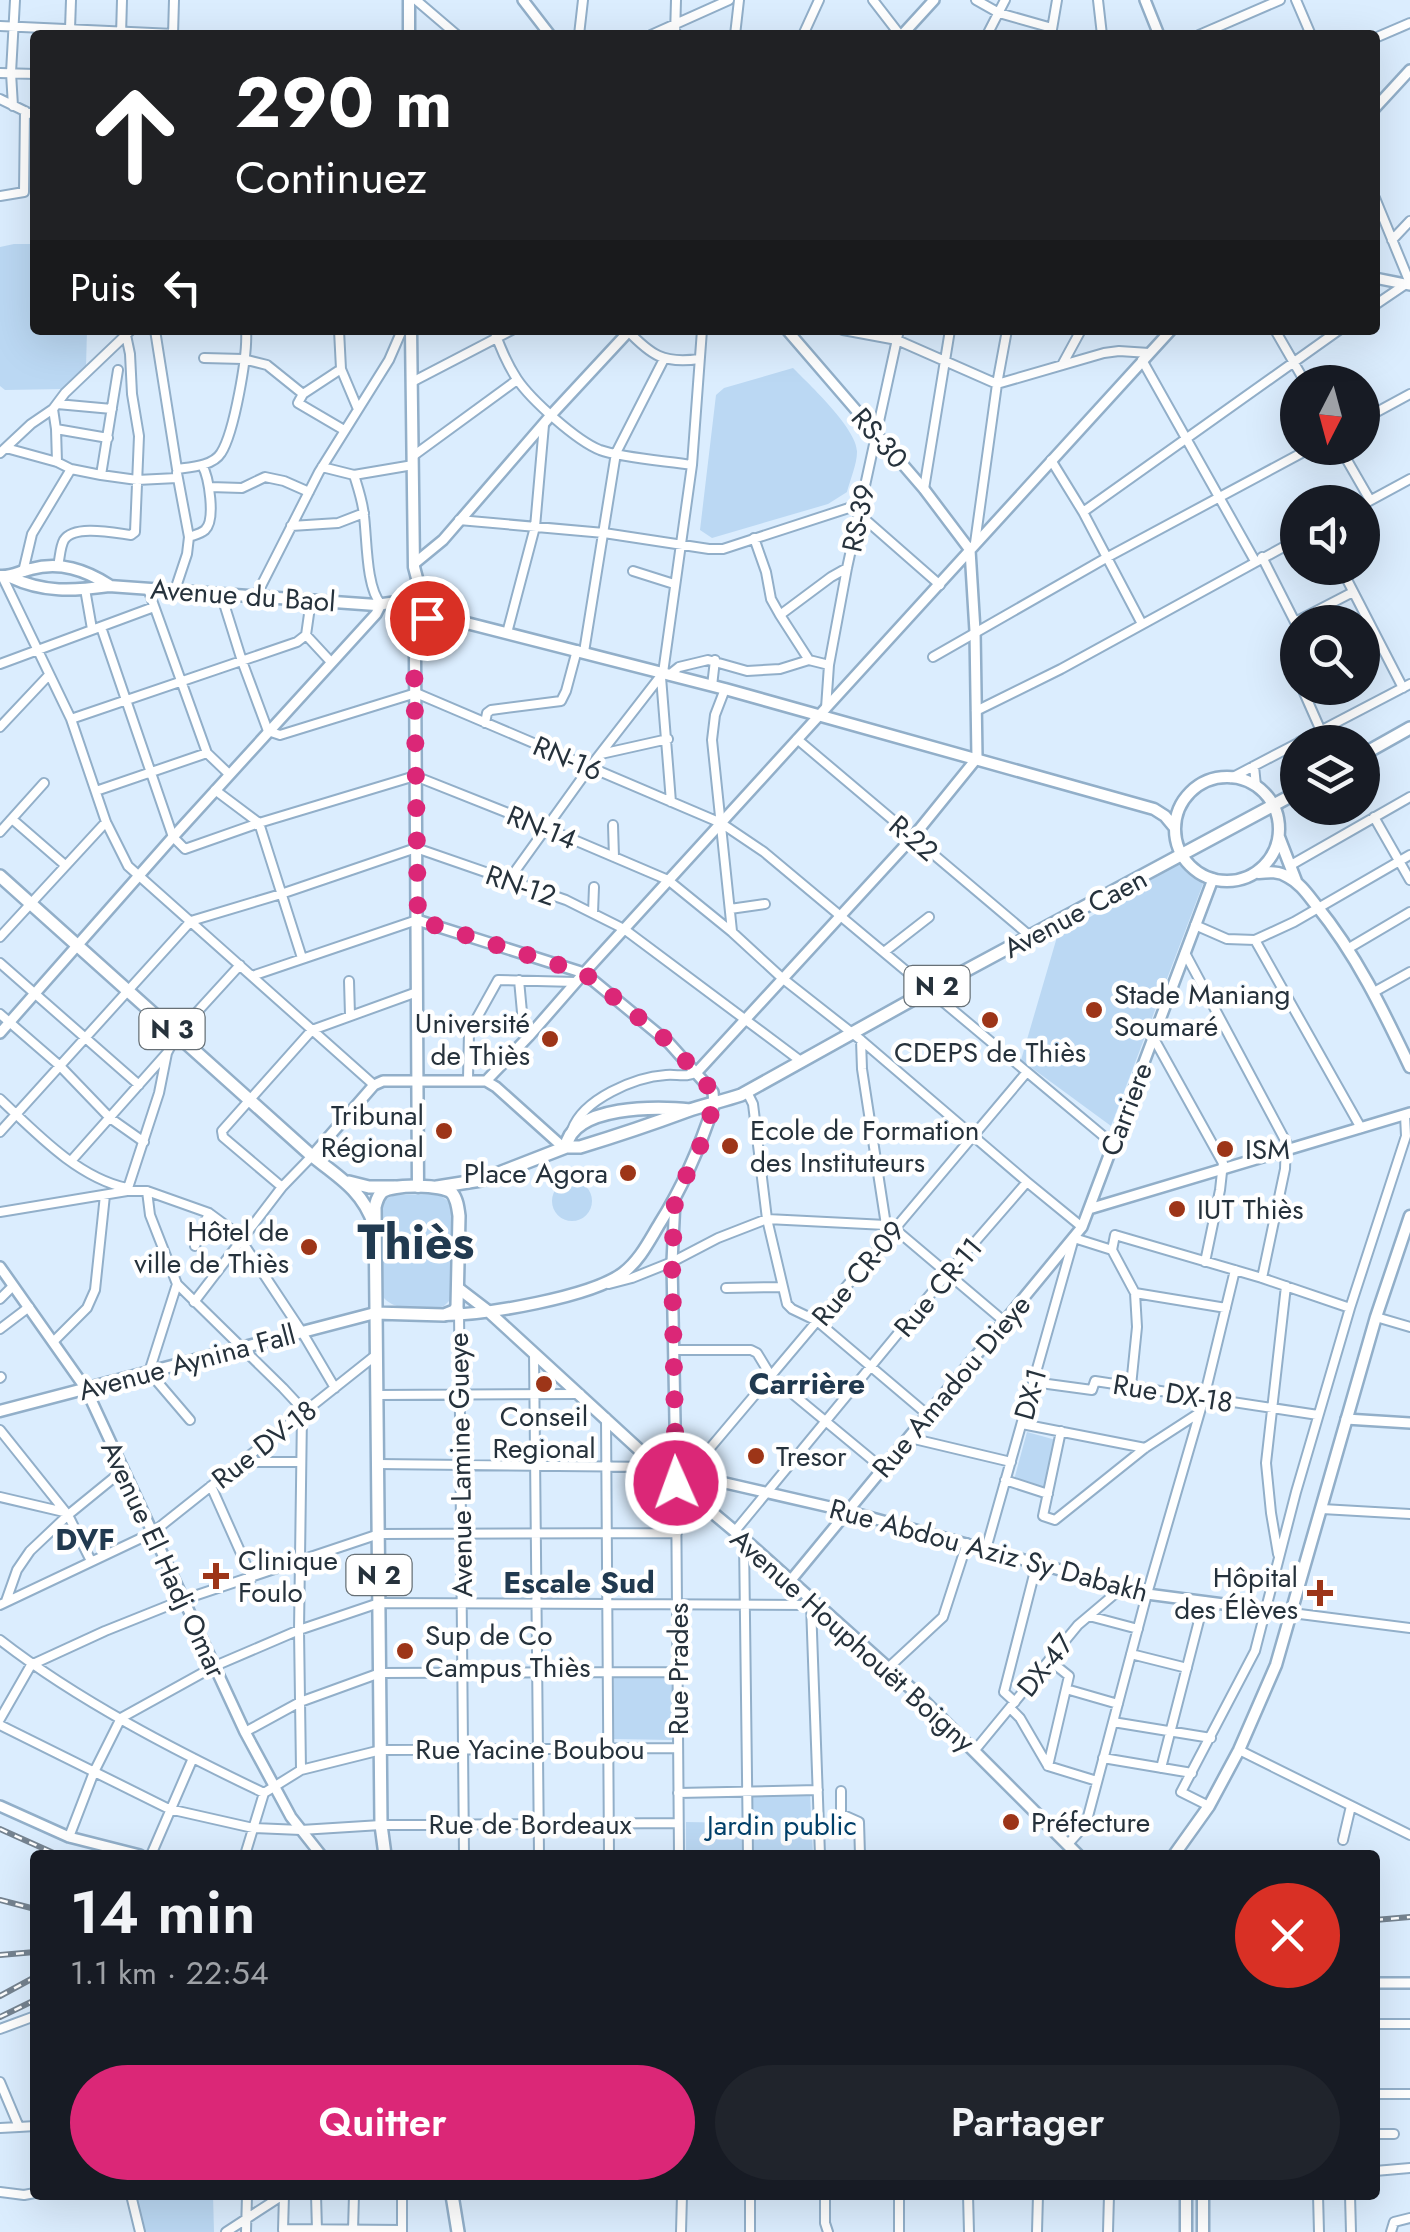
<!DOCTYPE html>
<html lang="fr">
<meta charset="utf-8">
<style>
body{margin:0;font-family:Jost,sans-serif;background:#20242c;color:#f1f3f6;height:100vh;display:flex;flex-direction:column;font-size:38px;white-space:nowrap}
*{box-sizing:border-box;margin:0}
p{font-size:32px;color:#9ea1a6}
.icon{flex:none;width:55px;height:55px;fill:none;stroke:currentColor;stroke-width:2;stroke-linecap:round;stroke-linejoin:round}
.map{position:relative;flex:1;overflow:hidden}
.side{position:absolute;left:30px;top:1850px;width:1350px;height:350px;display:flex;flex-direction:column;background:#171b24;border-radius:10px;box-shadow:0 10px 40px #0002}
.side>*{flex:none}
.banner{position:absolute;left:30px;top:30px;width:1350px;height:305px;border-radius:10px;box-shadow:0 10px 40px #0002;background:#202124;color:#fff;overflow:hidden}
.needle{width:65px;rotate:186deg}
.buttons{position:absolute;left:1280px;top:365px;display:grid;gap:20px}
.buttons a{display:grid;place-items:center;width:100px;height:100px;border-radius:50%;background:#171b24;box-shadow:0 10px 40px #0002;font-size:50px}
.pin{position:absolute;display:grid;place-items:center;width:85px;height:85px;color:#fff;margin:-42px;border:5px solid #fff;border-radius:50%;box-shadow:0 2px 10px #0007}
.me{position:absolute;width:110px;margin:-55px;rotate:358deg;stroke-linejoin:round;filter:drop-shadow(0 0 8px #0008)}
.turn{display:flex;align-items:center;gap:35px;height:210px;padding:0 40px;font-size:45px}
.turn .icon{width:130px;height:130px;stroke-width:2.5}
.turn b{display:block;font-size:70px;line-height:85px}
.then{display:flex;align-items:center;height:95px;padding:0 40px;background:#0003;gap:20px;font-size:38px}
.round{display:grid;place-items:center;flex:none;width:105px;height:105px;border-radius:52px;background:#20242c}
.overview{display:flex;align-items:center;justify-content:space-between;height:170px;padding:0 40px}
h1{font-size:60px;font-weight:600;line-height:75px}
.button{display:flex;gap:20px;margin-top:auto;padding:20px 40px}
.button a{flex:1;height:115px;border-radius:60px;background:#db2777;color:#fff;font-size:40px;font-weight:600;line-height:115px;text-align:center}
.button a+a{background:#20242c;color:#f1f3f6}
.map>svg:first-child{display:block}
.green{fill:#bbd8f3}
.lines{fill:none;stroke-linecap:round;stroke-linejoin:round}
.minor-casing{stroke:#92afc9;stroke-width:12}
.tertiary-casing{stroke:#92afc9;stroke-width:14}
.secondary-casing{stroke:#92afc9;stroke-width:15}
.primary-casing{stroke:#92afc9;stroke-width:16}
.trunk-casing{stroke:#92afc9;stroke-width:16}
.minor{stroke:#fff;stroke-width:8}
.tertiary{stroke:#fff;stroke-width:9}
.secondary{stroke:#fff;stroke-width:10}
.primary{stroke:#fff;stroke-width:11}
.trunk{stroke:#fff;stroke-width:11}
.rail-casing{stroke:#758390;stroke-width:6}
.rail{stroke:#fff;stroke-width:2.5;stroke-dasharray:8;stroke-linecap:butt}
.route{stroke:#db2777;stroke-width:18;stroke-dasharray:0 32.4}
.poi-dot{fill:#9d3518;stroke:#fff;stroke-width:4}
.labels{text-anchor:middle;stroke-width:9;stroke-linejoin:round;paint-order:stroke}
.shield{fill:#fff;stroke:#677076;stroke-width:2.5}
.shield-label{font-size:25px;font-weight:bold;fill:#26323c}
.street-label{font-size:28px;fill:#26323c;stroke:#fff}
.poi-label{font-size:28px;fill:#26323c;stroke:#fff;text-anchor:start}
.park-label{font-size:28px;fill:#00406a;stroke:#fff}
.neighbourhood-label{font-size:30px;font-weight:bold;fill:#213a50;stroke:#fff}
.town-label{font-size:48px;font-weight:bold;fill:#213a50;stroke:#fff}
</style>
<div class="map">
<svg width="1410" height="2232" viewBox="0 0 1410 2232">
<rect width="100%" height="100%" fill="#dbedfe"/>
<path class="green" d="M14,244h21v86h52l-1,37 -22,22 -59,1 -5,-4v-139z
M793,368c16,16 65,62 64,84 0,12 -7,28 -10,40l-19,12 -116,34 -12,-8 16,-135 8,-7z
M1181,862l22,22 -92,242 -90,-66 36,-123z
M552 1201a20 20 0 1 1 40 0a20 20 0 1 1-40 0Z
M438,1194l10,7 4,10 -1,88 -7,7 -6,2c-20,-1 -45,5 -57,-14v-88l2,-6 12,-5z
M1027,1432l29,8 -12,49 -30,-9z
M614,1677l59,1 -1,62 -58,-1z
M810,1794l3,61h-60l-2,-60z
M686,1822l57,1v32h-57z
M134,2195h79l1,37h-71z"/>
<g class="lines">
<defs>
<path id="minor" d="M416,0l41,35
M873,0l27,35
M976,0l23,13 53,15
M1098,0l4,35
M1296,0l15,35
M0,26l174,8
M70,29l1,-29
M121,35l1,-35
M173,35l1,-35
M579,35l4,-35
M651,35l78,-35
M675,35l1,-35
M735,35l4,-35
M803,35l16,-35
M987,35l18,-35
M1051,35l6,-35
M1199,35l81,-35
M1375,38l35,-15
M0,73l35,1
M0,99l35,17
M13,106l-2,-33 4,-73
M0,196l24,-4 1,-81
M1375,198l35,85
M1392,240l18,-19
M1375,305l31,-21
M155,330l22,139c14,-2 36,-3 44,-16 13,-20 27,-98 25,-123
M339,330l2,39 16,38
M494,330c6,17 13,34 23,49 14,21 60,62 83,71 22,8 67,11 92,15
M627,330c24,25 36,34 72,29
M843,330l54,10 100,44 107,-31 15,-2 30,2
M1275,330l30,52
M204,358l39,1 24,6 36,29
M1142,360l113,201
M1062,365l19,-35
M341,369l-38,25 -5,9 46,27
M412,382l100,-52
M57,404l55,5
M53,409l3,20 52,9
M1362,420l48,-26
M56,429l1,33
M6,448l51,14 14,7 30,6 36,5 40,-2
M1340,448l30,52
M0,453l31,-29 22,-15 12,-16 66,-63
M413,456l104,-76
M1051,460l32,52 59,112
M322,467l32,8c4,13 9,27 10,41 3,23 2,72 17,88
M101,475l17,-105
M354,475l59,-10
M210,487l32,1 23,-11 19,4 25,11
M924,489l26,-159
M1362,505l48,-26
M1083,512l256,-182
M859,514l81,71
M459,520l145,13 105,16h14l138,-45
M291,526l47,-3 26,-10
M189,537c5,-2 11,-3 16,-7 11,-10 4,-53 -3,-65
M754,538l12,34 5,27 9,16 29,45 20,5
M975,543l22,-159 10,-54
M1262,557l33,65 58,-30
M58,566c2,-8 2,-19 6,-26 10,-16 51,-7 67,-5l4,-3 4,-96 -7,-42 -2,-40 -4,-19
M1341,568l62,120
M633,571l41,13
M23,572l9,-38 39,-65
M2,576l69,143 35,103 22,44 246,219
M85,589l7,40
M148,589l59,164 22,21
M175,590l12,-36 2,-17 -12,-64
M221,594l21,67 26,70 12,4 136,-42 305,130 43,29 349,292
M256,596l63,-124 70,-112 13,-30
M780,615l51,-38 16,-9
M101,627l72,210 12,12 74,-26 156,-47 131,52 122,52 64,52 50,46 79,62 166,142 55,45
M507,633l28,-106 9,-102
M306,635l25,27
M1298,651l-10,6 10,20
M584,652l32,-199 48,-94
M933,657l173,-99 205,-110
M0,664l154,-57
M669,675l10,-8 29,-7 39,11 33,-2 29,-9
M661,677l10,125
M712,686l3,-26
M1302,688l19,43
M725,689l-10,26 -3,25 20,191
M826,708l3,-43 18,-97 52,-238
M976,711l85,-42 237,-130
M71,719l226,-77 9,-7 5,-35
M485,723l2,-10 4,-3 70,-9 5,-10 11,-41
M0,727l48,-51
M797,739l233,197
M1299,742l111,-58
M601,754l67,-15
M1254,766l2,20
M1231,778l67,-35
M215,790l44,33 43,135
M96,791l111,-38
M1374,817l36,63
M12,819l53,46
M613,825l1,32
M0,832l44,-49
M1291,865l119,-68
M508,881l82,-114 73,-94 29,-208 10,-135
M730,909l35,-5
M593,913l1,-26
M1195,925l32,14 28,1 39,-18 116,-67
M0,937l106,-115
M1255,940l106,188
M1349,948l61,-36
M884,952l45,-35
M1185,953l101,189 -1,27 -23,109
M0,963l139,122
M252,976l165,-56
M519,980l4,43 6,13
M349,981l1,34
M1374,992l36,-20
M0,1014l60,52 50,52 34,24
M1153,1037l70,126 -3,27 -15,72
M861,1040l1,29 24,156
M468,1079l1,-47 29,-52 78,2
M747,1092l6,12 14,115 20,85 5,5 25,12 111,94
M0,1099c36,34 78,79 127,89
M572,1130c11,-31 63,-53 94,-55 12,-1 20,3 31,-3
M0,1132l191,-211 90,-27 135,-46 150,52 58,29 178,133
M71,1161l96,-108 10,-19 63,-69
M282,1187l-59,-50 -1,-6 90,-101 105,-38
M127,1191l32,-98 8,-40
M147,1191l3,24 27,69 -28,88 41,48
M0,1212l127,-21h20l62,22 23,17 9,10 61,92 33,56
M195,1246l14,-33
M177,1284l106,104 13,14 6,12 -3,216 2,140
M609,1284l23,-6 40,-16 46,-24 49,-19 119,6 9,4 110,93
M726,1288l56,-1
M0,1299l13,-13
M194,1302l88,-115 30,-31
M1226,1308l-91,-15 -23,-43 3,-15 147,43 88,30
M459,1310l5,545
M1376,1317l34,10
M0,1329l29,-22
M53,1342l34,-34 8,-18 10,-95
M674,1350h77l6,3 14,23 111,92
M534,1353l5,502
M0,1378l1,-1
M1033,1382l59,8 3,-9 223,34
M1131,1386l6,-59 -2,-34
M377,1395l203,-1
M606,1418l3,437
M1022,1424l123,24
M0,1430l68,85 54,-44
M1061,1431l-18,85 12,4 90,-72 54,-35
M910,1438l101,24
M242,1462h59
M378,1464l280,3
M689,1473l338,-401
M1005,1480l43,14
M676,1483l3,372
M211,1486l41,92
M0,1497l64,15
M1322,1509l88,5
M735,1531l213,-258 79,-91
M744,1540l4,315
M986,1549l88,-311 38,12
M1278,1554l-7,-41 -5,-50 20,-177
M6,1601l11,-31 13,-19 38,-36 23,46
M0,1605l152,-72 224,-178
M811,1605l9,250
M1292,1613l118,15
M1089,1616l49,13
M0,1640c77,60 176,111 264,153l37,-23 80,-20 297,-2
M1131,1654l56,14
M888,1668l55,-51 24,-74
M1066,1689l52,15
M1015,1702l-11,-10 33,-129
M1010,1708l10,10 28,48 49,15
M0,1719l31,-54 74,-34 80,-32 194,-65 298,-1
M1113,1722l98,16
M0,1725l169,84 84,19 48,2 80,-5 297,-2
M245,1732l55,-30 80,-29 298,-1
M975,1750l103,-125 45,-38
M1239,1750l171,85
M1103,1758l89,15
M1048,1766l21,-90 -20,-16
M1161,1768l43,-167
M841,1791v23l18,8 1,33
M678,1793l140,-3
M1209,1806l-28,-14 74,-141 41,-159 54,-184 56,-172 -1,-21
M69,1837l25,-65 27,-54 94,-52 84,-36 80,-27 432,2
M1343,1840l8,-34
M1068,1844l18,-20 61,-230 57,-196 31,-128
M151,1855l42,-97
M245,1855l19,-62
M1375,2024h35
M0,2029l35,-13
M0,2082l19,45 16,-1
M1375,2094h35
M0,2128l19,-1
M1375,2134h19
M1375,2171l35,-3
M0,2192l24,3 11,-2
M131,2195l9,37
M316,2195l1,35
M402,2195v37
M825,2195v28l3,9
M899,2195v37
M968,2195l1,37
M1318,2195l1,37
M1350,2195l1,37
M283,2229l119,1
M283,2230l1,-35
M353,2230l1,-35
M226,2232l57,-37
M246,2232l1,-37
M681,2232l1,-37
M750,2232v-37
M1037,2232l1,-37
M1108,2232l1,-37
M1391,2232l3,-10 16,-4"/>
<path id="tertiary" d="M523,0l27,35
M1145,0l14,35
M902,35l32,-35
M1375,108l35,-38
M1375,278l35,7
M415,563l28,-23 109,-126 78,-84
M417,920l167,53 85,70 44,49 1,12
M0,1033l173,-196 203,-223 5,-10
M697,1072l216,-235 64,-79 -2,-127 -5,-81 -46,-61 -137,-159
M486,1081l43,-45 55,-63 587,-643
M312,1156l62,-71 9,-4h103l10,6 68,61
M675,1200l-3,62 4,213
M1089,1209l321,-96
M0,1267l86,122 159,343 46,85 30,38
M1346,1419l64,4
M660,1468l187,43 300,83 145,19
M791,1580l291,-353 131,-348
M0,1806l69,31 71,18
M1375,1983h35"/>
<path id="secondary" d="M409,35v-35
M411,330l3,237 9,34
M0,576c12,1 20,-5 31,-7 29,-8 54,1 78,16
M10,577c34,16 63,14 99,9l267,19 28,-4
M400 611a13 13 0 1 1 26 0a13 13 0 1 1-26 0Z
M425,605l18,12 282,72 429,120 11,7 10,12
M1175 829a52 52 0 1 1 104 0a52 52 0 1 1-104 0Z
M1279,837l17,44
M1258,873c11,-1 21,-2 30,4 12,6 20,18 28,28 40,49 67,105 94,162
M418,1187l-3,-533 5,-32
M458,1288l30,23 170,156 86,72 171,153 163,163
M444,1315c41,0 147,-18 179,-42 17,-13 26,-32 37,-50 24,-38 40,-76 54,-119
M0,1411l375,-98
M1174,1855l35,-49 30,-56 37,-85 100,-348 34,-101
M1186,2195v37
M1203,2195v37"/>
<path id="primary" d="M0,876l312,280c27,21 51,35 62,69
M349,1182l20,5h26"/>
<path id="trunk" d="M1362,755l48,-27
M566,1147c6,-42 93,-41 124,-37
M437,1187l44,-7 85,-33h14c36,-11 72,-23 107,-36 17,-6 36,-10 54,-16l185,-103 372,-200
M375,1313l69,2 10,-4 3,-4 2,-91c-1,-8 -2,-17 -7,-23 -9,-9 -60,-9 -70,-1 -5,5 -5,8 -7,15l6,618 4,30
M452,2195l6,37"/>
</defs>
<use href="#minor" class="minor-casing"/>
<use href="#tertiary" class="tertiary-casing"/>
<use href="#secondary" class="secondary-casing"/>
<use href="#primary" class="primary-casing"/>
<use href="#trunk" class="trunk-casing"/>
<use href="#minor" class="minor"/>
<use href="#tertiary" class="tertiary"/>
<use href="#secondary" class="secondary"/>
<use href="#primary" class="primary"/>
<use href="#trunk" class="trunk"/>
<defs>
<path id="rail" d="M0,1829l58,26
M0,1900l35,9
M1375,1920l35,-3
M0,1955l35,-3
M0,1996l35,-19
M0,2017l35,-17"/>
</defs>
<use href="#rail" class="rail-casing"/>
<use href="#rail" class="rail"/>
</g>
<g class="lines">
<path class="route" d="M427,618c-13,6 -12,23 -13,36l4,266 166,53 86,70 43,49 1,12 -12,38 -27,58 -3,62 4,221"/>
</g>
<g class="poi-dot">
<circle cx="1094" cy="1010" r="10"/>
<circle cx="990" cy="1020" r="10"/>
<circle cx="550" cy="1039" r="10"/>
<circle cx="444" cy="1131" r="10"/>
<circle cx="730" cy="1146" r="10"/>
<circle cx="1225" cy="1149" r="10"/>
<circle cx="628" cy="1173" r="10"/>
<circle cx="1177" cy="1209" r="10"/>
<circle cx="309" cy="1247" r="10"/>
<circle cx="544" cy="1384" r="10"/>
<circle cx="756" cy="1456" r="10"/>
<path d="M211 1561h10v10h10v10h-10v10h-10v-10h-10v-10h10z"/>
<path d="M1315 1578h10v10h10v10h-10v10h-10v-10h-10v-10h10z"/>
<circle cx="405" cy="1651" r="10"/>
<circle cx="1011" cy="1822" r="10"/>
</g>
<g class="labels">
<g class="shield">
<rect x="904.5" y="966" width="65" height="40" rx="8"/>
<rect x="139.5" y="1009" width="65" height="40" rx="8"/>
<rect x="346.5" y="1555" width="65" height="40" rx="8"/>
</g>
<g class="shield-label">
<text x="937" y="995">N 2</text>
<text x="172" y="1038">N 3</text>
<text x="379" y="1584">N 2</text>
</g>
<g class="street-label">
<text transform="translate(880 438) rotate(49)" y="10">RS-30</text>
<text transform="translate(858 518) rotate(-78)" y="10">RS-39</text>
<text transform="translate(243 595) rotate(4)" y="10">Avenue du Baol</text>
<text transform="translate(568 758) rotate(23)" y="10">RN-16</text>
<text transform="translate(542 827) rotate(22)" y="10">RN-14</text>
<text transform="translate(914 838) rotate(40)" y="10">R-22</text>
<text transform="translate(521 885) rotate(19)" y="10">RN-12</text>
<text transform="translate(1075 913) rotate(-28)" y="10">Avenue Caen</text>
<text transform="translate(1126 1109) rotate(-69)" y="10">Carriere</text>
<text transform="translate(858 1273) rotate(-50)" y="10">Rue CR-09</text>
<text transform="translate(938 1287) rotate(-50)" y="10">Rue CR-11</text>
<text transform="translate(187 1362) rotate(-15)" y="10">Avenue Aynina Fall</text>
<text transform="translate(951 1386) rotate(-50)" y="10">Rue Amadou Dieye</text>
<text transform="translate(1173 1393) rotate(9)" y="10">Rue DX-18</text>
<text transform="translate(1030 1394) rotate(-74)" y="10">DX-1</text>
<text transform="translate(264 1444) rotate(-38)" y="10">Rue DV-18</text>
<text transform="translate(460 1465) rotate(-91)" y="10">Avenue Lamine Gueye</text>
<text transform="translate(989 1550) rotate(15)" y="10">Rue Abdou Aziz Sy Dabakh</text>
<text transform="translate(164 1559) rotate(65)" y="10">Avenue El Hadj Omar</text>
<text transform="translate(853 1640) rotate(42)" y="10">Avenue Houphouët Boigny</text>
<text transform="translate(1045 1665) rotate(-51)" y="10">DX-47</text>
<text transform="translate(678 1669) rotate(-90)" y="10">Rue Prades</text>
<text x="530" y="1759">Rue Yacine Boubou</text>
<text x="530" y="1834">Rue de Bordeaux</text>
</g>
<g class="poi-label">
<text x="1114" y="1004">Stade Maniang<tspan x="1114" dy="32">Soumaré</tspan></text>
<text x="530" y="1033" text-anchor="end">Université<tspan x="530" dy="32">de Thiès</tspan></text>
<text x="990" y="1062" text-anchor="middle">CDEPS de Thiès</text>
<text x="424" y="1125" text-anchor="end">Tribunal<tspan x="424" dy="32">Régional</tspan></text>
<text x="750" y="1140">Ecole de Formation<tspan x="750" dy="32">des Instituteurs</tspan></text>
<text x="1245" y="1159">ISM</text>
<text x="608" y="1183" text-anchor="end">Place Agora</text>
<text x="1197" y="1219">IUT Thiès</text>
<text x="289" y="1241" text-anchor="end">Hôtel de<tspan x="289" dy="32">ville de Thiès</tspan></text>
<text x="544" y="1426" text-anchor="middle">Conseil<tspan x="544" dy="32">Regional</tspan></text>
<text x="776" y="1466">Tresor</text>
<text x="238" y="1570">Clinique<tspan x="238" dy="32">Foulo</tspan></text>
<text x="1298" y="1587" text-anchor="end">Hôpital<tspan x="1298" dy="32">des Élèves</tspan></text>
<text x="425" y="1645">Sup de Co<tspan x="425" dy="32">Campus Thiès</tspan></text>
<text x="1031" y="1832">Préfecture</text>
</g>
<g class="park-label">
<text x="782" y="1835">Jardin public</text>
</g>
<g class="neighbourhood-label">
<text x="807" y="1394">Carrière</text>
<text x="85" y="1550">DVF</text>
<text x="579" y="1593">Escale Sud</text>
</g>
<g class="town-label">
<text x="416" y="1259">Thiès</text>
</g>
</g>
</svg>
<div class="buttons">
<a><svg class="needle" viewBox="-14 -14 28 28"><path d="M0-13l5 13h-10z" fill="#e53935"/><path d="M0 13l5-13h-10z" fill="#9ea1a6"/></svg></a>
<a><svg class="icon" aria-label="sound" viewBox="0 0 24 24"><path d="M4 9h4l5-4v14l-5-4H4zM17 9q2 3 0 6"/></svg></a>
<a><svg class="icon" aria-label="search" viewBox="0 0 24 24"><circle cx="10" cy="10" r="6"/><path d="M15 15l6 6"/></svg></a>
<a><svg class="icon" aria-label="layers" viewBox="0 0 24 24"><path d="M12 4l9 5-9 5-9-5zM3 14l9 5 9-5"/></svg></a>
</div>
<div class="pin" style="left:427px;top:618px;background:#d93025"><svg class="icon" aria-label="arrive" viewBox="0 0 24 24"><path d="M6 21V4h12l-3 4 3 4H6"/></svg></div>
<svg class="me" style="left:676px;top:1483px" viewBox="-20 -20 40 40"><circle r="17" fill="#db2777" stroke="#fff" stroke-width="3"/><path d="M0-11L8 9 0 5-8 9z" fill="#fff"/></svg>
<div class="banner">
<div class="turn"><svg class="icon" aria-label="ahead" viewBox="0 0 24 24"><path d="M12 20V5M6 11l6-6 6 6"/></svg><div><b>290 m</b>Continuez</div></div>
<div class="then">Puis<svg class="icon" aria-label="left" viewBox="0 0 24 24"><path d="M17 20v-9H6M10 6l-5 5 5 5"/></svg></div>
</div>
<section class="side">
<div class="overview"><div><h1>14 min</h1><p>1.1 km · 22:54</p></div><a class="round" style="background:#d93025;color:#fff"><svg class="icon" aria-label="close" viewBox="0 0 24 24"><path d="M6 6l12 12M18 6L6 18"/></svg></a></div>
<div class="button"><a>Quitter</a><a>Partager</a></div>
</section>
</div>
